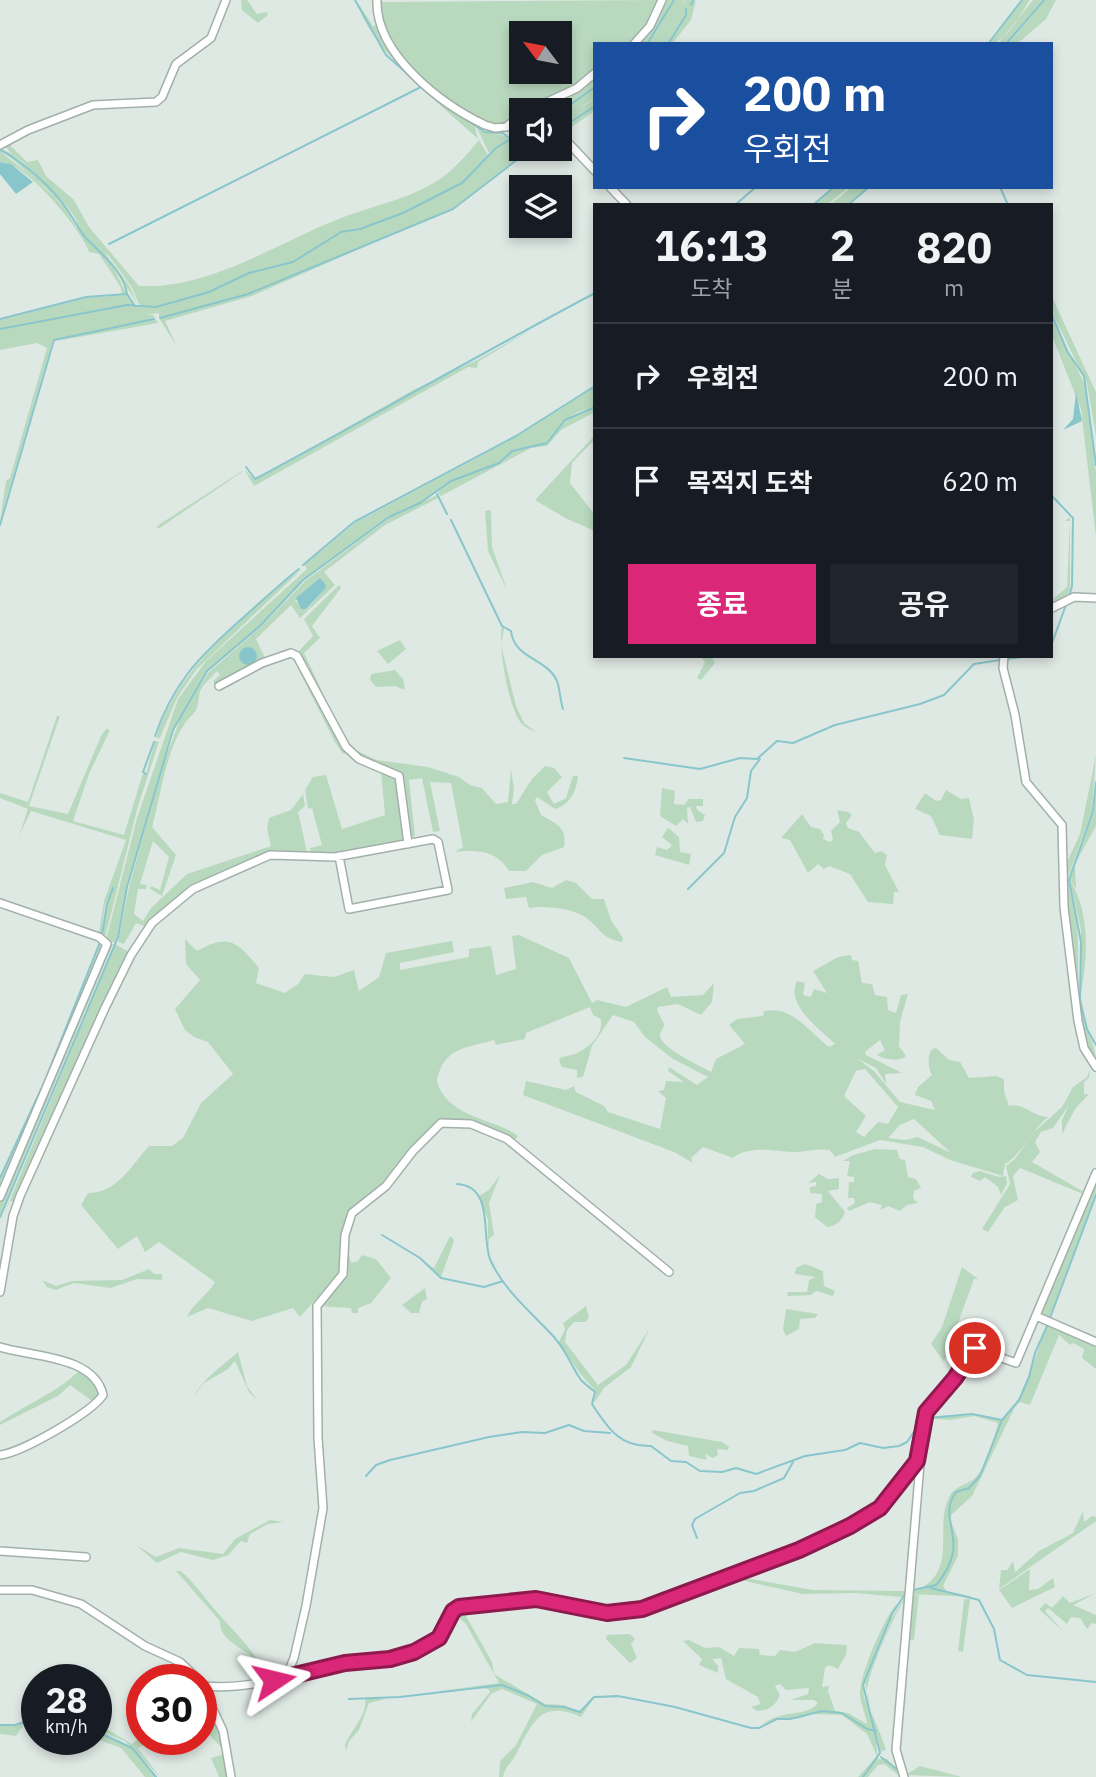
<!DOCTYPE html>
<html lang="ko">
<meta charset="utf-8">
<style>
body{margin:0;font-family:"IBM Plex Sans","Noto Sans KR",sans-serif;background:#20242c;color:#f1f3f6;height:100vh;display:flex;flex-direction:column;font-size:26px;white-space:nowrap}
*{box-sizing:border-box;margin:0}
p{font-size:23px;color:#9ea1a6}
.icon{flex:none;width:38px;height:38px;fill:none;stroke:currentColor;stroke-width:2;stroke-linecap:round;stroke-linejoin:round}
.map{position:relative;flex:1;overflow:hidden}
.side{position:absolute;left:593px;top:203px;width:460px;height:455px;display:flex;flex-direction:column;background:#171b24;border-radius:0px;box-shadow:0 4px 10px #0003}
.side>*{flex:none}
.banner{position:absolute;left:593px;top:42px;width:460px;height:147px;border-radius:0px;box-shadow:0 4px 10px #0003;background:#1a4fa0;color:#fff;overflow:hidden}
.needle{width:46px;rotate:302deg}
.buttons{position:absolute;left:509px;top:21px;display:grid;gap:14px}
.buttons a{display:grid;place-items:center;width:63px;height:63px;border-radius:0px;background:#171b24;box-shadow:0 4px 10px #0003;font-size:35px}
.speed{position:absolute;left:21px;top:1664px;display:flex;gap:14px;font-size:35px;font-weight:700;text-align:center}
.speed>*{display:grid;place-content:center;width:91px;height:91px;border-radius:50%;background:#171b24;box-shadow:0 4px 10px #0003;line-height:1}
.speed small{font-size:18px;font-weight:400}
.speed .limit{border:10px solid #d22;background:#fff;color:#111}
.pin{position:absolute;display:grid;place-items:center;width:60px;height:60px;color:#fff;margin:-30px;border:4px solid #fff;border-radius:50%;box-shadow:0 2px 7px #0007}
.me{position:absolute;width:77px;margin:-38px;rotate:80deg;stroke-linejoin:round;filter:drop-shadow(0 0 5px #0008)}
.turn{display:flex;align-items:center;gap:24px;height:147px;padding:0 35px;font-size:32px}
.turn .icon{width:91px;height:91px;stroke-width:2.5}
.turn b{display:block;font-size:49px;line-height:60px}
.eta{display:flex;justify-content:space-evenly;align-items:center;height:119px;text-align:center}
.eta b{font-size:42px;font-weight:700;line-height:49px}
.cta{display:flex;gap:14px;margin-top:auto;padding:14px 35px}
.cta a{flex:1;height:80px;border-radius:0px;background:#db2777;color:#fff;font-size:28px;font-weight:700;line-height:80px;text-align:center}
.cta a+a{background:#20242c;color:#f1f3f6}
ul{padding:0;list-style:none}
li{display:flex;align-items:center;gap:21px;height:105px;padding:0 35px;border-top:2px solid #363941}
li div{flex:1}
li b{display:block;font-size:26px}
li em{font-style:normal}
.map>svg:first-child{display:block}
.green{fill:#b9d9bf;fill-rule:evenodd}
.water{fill:#89c6cc}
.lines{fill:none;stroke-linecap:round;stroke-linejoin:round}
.stream{stroke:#89c6cc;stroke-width:2}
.minor-casing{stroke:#a2b0aa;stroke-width:10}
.minor{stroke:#fff;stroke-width:7}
.route-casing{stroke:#8e194d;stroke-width:18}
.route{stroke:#db2777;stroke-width:12}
</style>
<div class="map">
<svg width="1096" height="1777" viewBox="0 0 1096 1777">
<rect width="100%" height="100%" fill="#dfe9e4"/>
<path class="green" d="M241,0h6l10,14 10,-2 1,3 -10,8 -16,-13z
M356,0l17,26 5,-1 24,38 73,58v4c-45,-27 -103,-74 -119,-125z
M378,0l5,2 278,-2 -15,29 -15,15h-36v27l-18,15 -49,24h-6l-17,16c-39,1 -100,-56 -118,-89 -5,-10 -6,-26 -9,-37zM522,33h38v39h-38z
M664,0h9l-2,7 4,-7h9l-3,7 4,-7h9l-3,5 5,-4 -5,19 -19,24 -3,-1 3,-6 -4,7h-21l20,-32 -21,32h-10z
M1023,0h7c-9,13 -24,44 -42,44z
M1033,0h10l-38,44h-7z
M1045,0h11l-10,19 -29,25h-9z
M595,75v11l-6,6 6,-4v9l-19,14 19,-13v13l-34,23 -1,-13 12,-6 -12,5v-7l15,-10 -15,9 -27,-2z
M422,89l53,38 3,12z
M477,128c10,6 23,3 32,11l-8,6 20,-12 1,16h8l-77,59 -201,88 -87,25 12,26 -18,-29v-5l-13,2h7l5,8 -102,18 69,-17 -72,16 -53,181 6,-40 4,-3 37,-130 -10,-5 -37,7v-30l86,-22 41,-3 7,11h6l-9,-20 -22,-30 -4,-3 24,32 9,20 -23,-36 -38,-43 -10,-18 -67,-60c31,13 61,53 80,79 -17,-36 -52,-52 -76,-82l5,-1 18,18 11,-2 8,16 28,24 15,27 50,59c71,3 138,-43 202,-68 31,-12 63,-18 91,-34 18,-10 34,-28 47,-44l9,15 -3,5 10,-11 -6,4z
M0,151l47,38 19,20 10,18 38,42 13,25 -14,2 9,-3 -2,-7 -21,-32 -10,-2c-6,-21 -66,-93 -89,-90z
M849,187l-22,18h-13l20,-17z
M852,187h17l-22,18h-17z
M1052,297l44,95v44l-9,-52 -35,-72z
M1052,317l33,68 11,88v64l-15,-128 -29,-73z
M532,329l-54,33 -1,6 -9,-1 -214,119 -10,-17 11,11 160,-91 62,-29z
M595,387v20c-36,7 -30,23 -52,37l5,-1c13,-19 24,-30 47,-34v3l-34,18 -14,16 -16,2 -90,48 -3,-3 4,-6 -22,16 -31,13 -86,64 -43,46 -54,45 -34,59 -45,157 -10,49 -2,6h-7l-2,-2 31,-122 41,-119 28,-38 101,-92 -3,-4 51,-42 161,-86z
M595,435v4l-23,24 -2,20 25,32v16l-28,-12 -32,-19z
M242,471v1l-84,57 -1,-3z
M437,495l3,2 -55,28 -61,47 11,13 -35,33 -9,-13 -35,34 10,21 -51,26 -2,-5 7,-6 -3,-4c-5,6 -15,14 -17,21 -2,7 -1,15 -6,21 -27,25 -32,78 -42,114l24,28 -14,41 -12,-7 1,-3 9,4 9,-33 -16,-16 -13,43 7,1 -1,4h-8l-4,25 9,7 8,-13 36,-34 84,-28 -4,-17 2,-11 22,-8 12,-16 2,12 -7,6 9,40 -35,-2 -82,35 -43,42 -11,-4 -12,21 -6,-2 11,-55 34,-122 19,-51 26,-41 53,-46 44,-46 86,-64zM320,579l5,10 -18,20 -12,-8z
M491,510l1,37 15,43 -19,-39 -3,-40z
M1070,517v73l-3,7 -15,9v-6l15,-13 3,-66h-5z
M301,570l-105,100 -19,28 -17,40h-4c16,-51 46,-81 83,-116 21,-19 39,-37 62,-52z
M339,585l2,3 -29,38 8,12 -16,15 42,89 7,7 24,11 51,7 31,10 11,8 12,3 14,16 12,-2 3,-33 3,20 -2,15h4l16,-25 13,-13 9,2 8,9 -15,15 7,12 12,-6 7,-22h5c-1,14 -8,29 -23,33l-18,-12 -2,3 6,15c14,8 27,12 23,32l-22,8 -16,16h-17c-11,-20 -32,-22 -54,-19l8,-5 -12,-64 -21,-1 10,49 -7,1 -11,-54 -13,2 6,56 -5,1 -8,-61 -42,-18 -13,-12 -50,-93 16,-17 -9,-17z
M502,626l2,2 -3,17 15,61 8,17 12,9c-4,-2 -12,-5 -14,-8 -14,-16 -24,-77 -20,-98z
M400,640l6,9 -18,15 -11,-13z
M700,656h11l4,7 -14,17 -4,-2 8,-16z
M292,657l4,1 39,78 12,17 -4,1 -8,-12z
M395,670l8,9 2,11 -10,-4 -19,1 -6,-7 1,-6z
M57,716h3l-31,90 39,8 33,-78 5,-7 4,1 -21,44 -16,47 51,14 19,-62 3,1 9,-33 4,1 -21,64 -33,132c-5,-12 3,-39 8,-50l-8,17 -4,32 -6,-5 4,1 5,-32 22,-61 -95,-29 -12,25 9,-27 -28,-11v-5l28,9z
M1096,755l-4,56 -24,66 -5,-6 17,-37z
M381,772l15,7 7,61 -64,13 -29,-1v-4l12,-3 -10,-37 -4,1 -3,-19 8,-13 13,-2 16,54 43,-14z
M662,788l13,3 -1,13 10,1 5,-6h14v7h-7l1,4 8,5 -2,6 -7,1 -6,-15 -3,1 1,16 -5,-5 -7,7 -16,-10z
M1096,788v38l-21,38 1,25 -7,-10 2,-8 23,-60z
M946,790l15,9 8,-1 5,22 -2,19 -32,-4 -9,-19 -16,-7 10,-16 11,8 5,-1z
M837,810l11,2 4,3 -6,8 2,5 11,4 16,21 6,-2 6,4 -2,10 14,27h-5l-1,12 -25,-2 -18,-28 -21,-8 -5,3 -6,-5 -10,9 -18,-33 -9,-2 21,-24 9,13 9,2 4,6 -1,4 7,3 3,-2 -2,-9 9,-9z
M668,828l11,9 1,15 11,2 -2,11 -34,-10 2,-8 10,3 5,-5 -10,-8z
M1063,874c6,7 6,16 9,25 10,37 4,66 8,102 2,23 16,40 16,62l-13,-23z
M566,880l10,3 16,16h12l7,21 12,18 -1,4c-21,-3 -23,-16 -37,-25 -13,-9 -41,-12 -56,-9l-3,-11 -20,2 -2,-11 29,-6 19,6z
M1070,881c20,29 18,78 11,111v-62z
M519,935l50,23 23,45 5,-3 29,7 41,-20 4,10 32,-2 11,-12 -2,19 -11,13 -23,-11 -20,3 -1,3 7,14c0,4 -3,7 -4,10 -2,13 41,32 51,38l5,-13 29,-15 -16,-19 8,-6 26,-3 1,-5c29,-5 43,19 65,36l6,-3c-15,-15 -50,-39 -38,-63l8,2 -2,12 8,2 3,-8 13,4 -14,-22 25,-14 13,-2 1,5 6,1 4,22 10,1 3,11 12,2 1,13 8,3 5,-18 7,-1 -8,28 -1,24 7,10c-6,6 -21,4 -29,-1l8,-5 -5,-10 -15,12 1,3 36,18 -17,1 1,10 -10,-16 -18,-9 16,12 26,31 35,8 -4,-9 -16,-6 3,-8 14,-12c-4,-7 -5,-19 0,-26l4,-1 13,12 11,2 9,16 27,-2 8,3v12l5,15c14,-4 25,11 39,11 -16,13 -28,39 -43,47l-2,12 -53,-16 -27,-13 -43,-7 -45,17 -5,-7c-15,-2 -23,2 -38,2 -18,-1 -44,-7 -59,6l-30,-11 -12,11 2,5 -19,-11 -151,-57 3,-14 40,9 8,-4 2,6 28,14 4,6 52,17 6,-31 -8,-7 6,-1 2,-9 18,1 -16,-11 1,-4 28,18 11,-8 -35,-18 -28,-22 -11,-15 -21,-7 -21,31 -9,31 -6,1v-8l-15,-3 -3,-6 2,-4c17,-1 43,-16 40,-38l-8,-4 -3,-8 -64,26 -1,6 -29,6 -2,-5c-27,8 -51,7 -57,41 10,37 57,37 81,55l-5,6 -66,-22 -62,65 -33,27 -10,57 -42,48 -7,-9 -41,13 -44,-13 -21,9c6,-14 20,-21 28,-35l-56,-40 -14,10 -8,-16 -19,13 -37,-44 7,-12c29,0 43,-27 61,-47h23l11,-8 18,-35 32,-29 -25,-32 -14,-5 -9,-7 -10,-21 25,-29 -14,-16 -1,-25 12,12c33,-18 40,-9 62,17l-3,15 29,10 13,-9 7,-10 29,3 20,-7 5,21 20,-14 7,-24 66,-12 2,11 -54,11v7l69,-13v-8l22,-3 5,29 20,-6 -4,-33zM865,1069l33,38 -10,17 -10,-2 -14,15 -8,-5 10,-16 -22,-20 12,-25zM914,1119l37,34 -33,-16 -13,3 -17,-2 12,-13z
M101,941l4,4 -105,249v-15l45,-97z
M109,944h4l-113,270v-14z
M115,944l14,8 -53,111 -61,139 -5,-1 -10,23z
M1090,1069l-1,9 -5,4v12h5l-14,15 -13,25v-14l7,-15 -16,23 -12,4 -6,10 5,10 -8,10 52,30 -1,2 -63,-26 -7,8 5,24 -13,7 -17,25 -6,-3 28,-45 -4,-18 9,-7 18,-26 29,-26 11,-20 14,-10z
M875,1149l22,1 3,9 5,1 3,17 8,2 5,9 -7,3 -1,7 5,5 -11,2 -7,6 -12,-5 -8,4 2,-5 -12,-3 -21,9 -2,-3 8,-5 -1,-5h-6l1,-16h5v-5l-7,-1 3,-15h-7l10,-6z
M980,1171l19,6 7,-1 1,7 -6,12 -3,-8 -13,-10 -5,4 -9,-4 2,-4z
M819,1174l9,5 11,-1v11l-11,2 17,21c-3,9 -9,14 -18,15l-12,-10 1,-13 6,-2v-8l-12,-1v-6l6,-1v-4l-8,1z
M500,1175l-11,28 5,32 -5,4 -1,13v-32l-9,-24 10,-6z
M1096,1179v15l-48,127 -10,-5z
M450,1236l4,3 -1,5 -12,33 -15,-14 8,5z
M347,1246l4,17 7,-2 4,-6 14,4 15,19 -20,25 -13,5v5h-6l-1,-5 -33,-2 26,-32z
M805,1264l18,7 1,15 11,5 -2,5 -17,-5 -5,4 -24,1 1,-4h19l2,-12 7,-3 -21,-3 1,-6z
M962,1267l16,12h-4l-30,83 -13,-18 11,-17z
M149,1269l5,5h8v6l-25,-1 -26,9 -37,-5 -18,7 -9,-3 -5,-7 14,6 16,-5 50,-1z
M425,1288l2,11 -5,3 -3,11h-8l-9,-8z
M586,1306l3,12 -4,4h-11l-7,8 -2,12 33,43 28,-20 24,-37 -19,39 -27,21 -10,15 2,-12c-16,-15 -25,-31 -37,-49l6,-13 -2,-6z
M786,1309l32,5 -3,4 -15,1 -1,10 -13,7 -3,-7z
M1048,1324l48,21v24l-14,-11 2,-9 -11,-6 -3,2 -11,-10 -29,70 -10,-3 -5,5 -43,89 -23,21 9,22v17l-15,30 4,6 -17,-4 44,9 -63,-3v-3l10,-2h-2c39,-19 15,-61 30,-92 5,-11 18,-12 26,-19 11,-11 19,-40 23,-55l-23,-7 -25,4 -25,-2 47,-3 30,5 17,-20z
M238,1352l9,34 11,15 -9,-9 -14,-31 -7,8 -24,14 -11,14c11,-19 28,-30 45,-45z
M79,1371l17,14 3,10 -4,8 -25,-18 -12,11 -58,29v-3c27,-18 56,-29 79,-51z
M653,1430l69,12 7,5 -1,3 -11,-1 1,6 -5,3 -8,-4 2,6 -18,-4 -1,-10 -21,-5 -15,-8z
M1083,1511l1,11 8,-6 4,1v4l-97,68 2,-19h6l6,-9 2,11 24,-21 34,-18z
M270,1520l14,2 -16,2 -18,10 -3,9 -6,-2 -13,14 -15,5 -32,-8 -24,11 -21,-18 20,12 23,-9 44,6 12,-15z
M1030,1569l-1,21 9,-1 15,-11 2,9 -43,21 -13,-18z
M176,1571h5c15,13 23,27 36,41 16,19 33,33 44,55l-7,10 -2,-20c-10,-10 -33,-17 -32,-36z
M734,1576l79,14 95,1 -7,6 -46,-4 -52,1 -72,-16z
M1096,1593l-23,12 23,10v9l-4,-1 -5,6 -7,-11 -9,-1 -4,7 -19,-16 -3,3 19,21 -25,-23 7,-6 6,5 11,-12 7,7z
M919,1594l-5,46h-6l3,-45z
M906,1595l2,1c-11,10 -41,80 -41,95 0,14 14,43 19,58l-5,3 -7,-27 4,34h9l15,15 -1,3 -17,-13 -6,1 -10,12h-4l4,-6 -5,6h-5l19,-21 -10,-22 -25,-19 -29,-1 -16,5 -20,-1 -18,10c20,-21 46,-9 59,-25l-4,-3h-23l17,-6 1,-6 -23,2 -6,-6 -5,2 5,9c-5,12 -11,15 -23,16l-6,-4 9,-3 -2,-7 -32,-18 -5,-21 -9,1 6,7v7l-19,-8 3,-6 -19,-18 6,-1 16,8 14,-1 15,9 5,-8 20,1 1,6 15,1 5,-6 15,2 20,-9 32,2 -1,10 -8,14 -9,-4 -4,3 -3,19 7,-1 -1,5 7,20 13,2 19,11c-1,-10 -8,-22 -7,-33 1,-19 24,-73 37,-88l-34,82 1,12 9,21 -8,-35 27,-65z
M964,1599h6l-7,53 -5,-1z
M462,1609l30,53 2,12 51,30 19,1 16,7 14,-15 31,1h-31l-13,19c-39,-17 -48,3 -64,36 -5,9 -12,14 -14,24h-4l1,-16 16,-16 21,-41 -35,-15 -11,5 -20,28 1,-8 18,-22 -2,-3 -13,-2 -58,7 82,-11 -33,-59 -12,-11z
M630,1634l5,5 -4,5 6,14 -7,5 -24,-24 1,-4z
M365,1698l20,1 -16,4 -10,27 -10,11 -3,10 -1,-6c6,-15 23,-31 20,-47z
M201,1712l21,19 1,18 -22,-23z
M37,1719l-13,5 -8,12 -16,-2v-8h15z
M105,1728l27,16 7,-6 17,2 -18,8 22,29 -35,-36 -29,-11z
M96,1732l35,16 24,29h-10l-24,-29 -25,-9z
M224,1754l6,23h-11l-8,-19z
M920,1766l42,11 -57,-2z"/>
<path class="water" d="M0,162l11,2 22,18 -17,12 -16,-20z
M1076,392l6,29 -19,9 10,-11z
M320,578l6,7 -1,4 -19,20h-5l-5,-11z
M239 656a9 9 0 1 1 18 0a9 9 0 1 1-18 0Z"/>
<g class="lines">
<path class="stream" d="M355,0l31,55 35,31
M691,5l3,-5
M647,44l27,-44
M668,44l18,-29v-6
M988,44l34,-44
M1006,44l38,-44
M560,112l35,-25
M456,113l29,19 18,1 6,5
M560,129l35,-23
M0,150c24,12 54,39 68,61 7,10 11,19 18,27 14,15 39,35 41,56
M1000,187l8,18
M735,205l21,-18
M813,205l21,-18
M848,205l21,-18
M109,244l312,-157
M1052,315l15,36 17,25 12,89
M160,318l88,-24 205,-85 78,-60
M0,319l86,-22 41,-3 8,12
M0,329l127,-24 29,2 53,-15 40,-19 44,-11 48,-30 19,-3 43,-16 59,-30 34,-35 26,-16
M246,467l9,12c114,-61 227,-126 340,-186
M437,494l10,20
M1052,496l21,22 -1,68 -3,11
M451,520l51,106 9,5c3,28 36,27 46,50 3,8 3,19 6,28
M0,525l54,-185 100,-21
M303,565l51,-43 162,-86 79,-50
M1052,643l14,-38
M1007,659l23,-3
M155,736c18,-52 42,-77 82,-113 21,-18 40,-37 62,-54
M624,758l76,11 40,-11 17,1 20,-18 16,2 42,-18 85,-21 24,-9 30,-31 26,-4
M146,774l-3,-2 11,-30
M1096,782l-3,29 -24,69 12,62 -1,58 7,29 9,16
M688,889l36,-36 11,-36 12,-19 4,-27 9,-12
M102,935l5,-31 6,-16
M0,1178l44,-95 56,-141
M457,1184c38,2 24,53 33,75 13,31 42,54 64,78 13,15 16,26 25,40 3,6 11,10 16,15l-3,12c15,23 27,43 59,42l20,15 15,1 14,9 22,1 14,-4 20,6 49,-18 40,-6 15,-7 23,5 16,-2 8,-4 13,-19
M0,1217l118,-280 9,-50 46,-157 34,-59 53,-45 43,-46 86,-63 31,-14 31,-22 48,-18 13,-12 35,-8 18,-23 30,-13
M382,1235l38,23 21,20 43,9 19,-6
M1050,1318l46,-123
M928,1418l44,-4 30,6
M366,1476l10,-11 14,-5 99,-23 33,-5 23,1 24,-8 15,6 26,2
M697,1538l-5,-13 3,-6 45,-26 14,-2 30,-13 9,-16
M931,1588l48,12 15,29 6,31 27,15 69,7
M913,1590l23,-5c38,-44 -1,-64 20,-93l13,-4 11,-12 22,-56 17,-20 10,-23 6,-24 13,-29
M349,1699l51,-2 102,-12 27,11 16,10 19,1 16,5 14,-15 24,-1 57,11 76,21h8l18,-9h13l32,-8 20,2 25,16 9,2
M0,1725h15l22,-7
M96,1731l36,17 24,29
M881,1757l17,13
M863,1777l17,-24 -17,-68 29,-71 13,-20"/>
<defs>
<path id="minor" d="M377,0c-2,54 64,104 108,125l10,3 27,-3
M634,44l16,-18 12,-26
M530,110l47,-22 18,-15
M506,127l16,-13
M560,134l35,37
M0,145l28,-15 65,-25 63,-3 6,-5 14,-33 35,-26 15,-38
M610,187l17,18
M1052,608l22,-11 22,1
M1004,656l-1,12 12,47 11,67 36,43 2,82 14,114 6,27 12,19
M219,686l43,-23 29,-10 6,3 49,91 13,12 40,17 9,68
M0,903l99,34 8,7 -107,253
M0,1292l13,-76 7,-20 85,-188 26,-53 21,-32 41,-34 77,-34 65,2 98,-18 5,3 10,48 -99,19 -10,-53
M1036,1316l60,26
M0,1347c31,10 94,8 103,48 -12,18 -82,58 -103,60
M0,1551l86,6
M0,1590h32l49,14 64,42 35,16 19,18
M286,1677l8,-19 12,-52 17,-98 -5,-70 -1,-132 26,-32 2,-39 7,-22 34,-27 27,-35 28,-28 30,1 36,15 162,133
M202,1685l21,46 8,46
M203,1686c49,5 96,-14 144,-23 27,-5 53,-2 79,-16 20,-12 21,-35 33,-40l77,-8 71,14 35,-4 157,-59 68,-33 24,-21 26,-35
M904,1777l-8,-27 28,-334 31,-38 18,-30 43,15 80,-190"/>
</defs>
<use href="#minor" class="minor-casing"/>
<use href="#minor" class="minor"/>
</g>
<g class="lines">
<defs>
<path id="route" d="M274,1680l71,-17 45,-4 24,-7 25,-14 14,-27 6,-4 77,-8 71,14 35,-4 157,-59 51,-24 30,-18 37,-47 9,-49 29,-34 20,-30"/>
</defs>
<use href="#route" class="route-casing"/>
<use href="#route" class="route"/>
</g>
</svg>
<div class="buttons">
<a><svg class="needle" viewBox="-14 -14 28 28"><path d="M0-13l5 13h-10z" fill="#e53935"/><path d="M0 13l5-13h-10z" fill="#9ea1a6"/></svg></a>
<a><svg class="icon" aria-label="sound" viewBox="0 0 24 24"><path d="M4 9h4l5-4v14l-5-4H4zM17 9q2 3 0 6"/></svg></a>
<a><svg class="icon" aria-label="layers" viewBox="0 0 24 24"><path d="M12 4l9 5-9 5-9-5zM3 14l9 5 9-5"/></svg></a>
</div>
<div class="speed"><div>28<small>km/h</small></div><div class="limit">30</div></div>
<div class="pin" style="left:975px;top:1348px;background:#d93025"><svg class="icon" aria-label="arrive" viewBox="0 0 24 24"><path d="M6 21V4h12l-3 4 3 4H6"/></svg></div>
<svg class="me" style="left:274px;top:1680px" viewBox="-20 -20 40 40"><path d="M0-17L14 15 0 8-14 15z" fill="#db2777" stroke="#fff" stroke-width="4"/></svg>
<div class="banner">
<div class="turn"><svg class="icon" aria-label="right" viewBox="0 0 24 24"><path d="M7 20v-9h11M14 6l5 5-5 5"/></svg><div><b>200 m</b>우회전</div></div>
</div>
<section class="side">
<div class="eta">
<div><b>16:13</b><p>도착</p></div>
<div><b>2</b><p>분</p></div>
<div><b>820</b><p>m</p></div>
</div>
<ul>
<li><svg class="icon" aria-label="right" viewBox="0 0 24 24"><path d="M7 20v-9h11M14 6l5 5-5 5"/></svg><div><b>우회전</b></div><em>200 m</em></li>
<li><svg class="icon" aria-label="arrive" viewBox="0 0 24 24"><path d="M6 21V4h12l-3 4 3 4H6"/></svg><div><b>목적지 도착</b></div><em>620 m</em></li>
</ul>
<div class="cta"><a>종료</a><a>공유</a></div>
</section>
</div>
